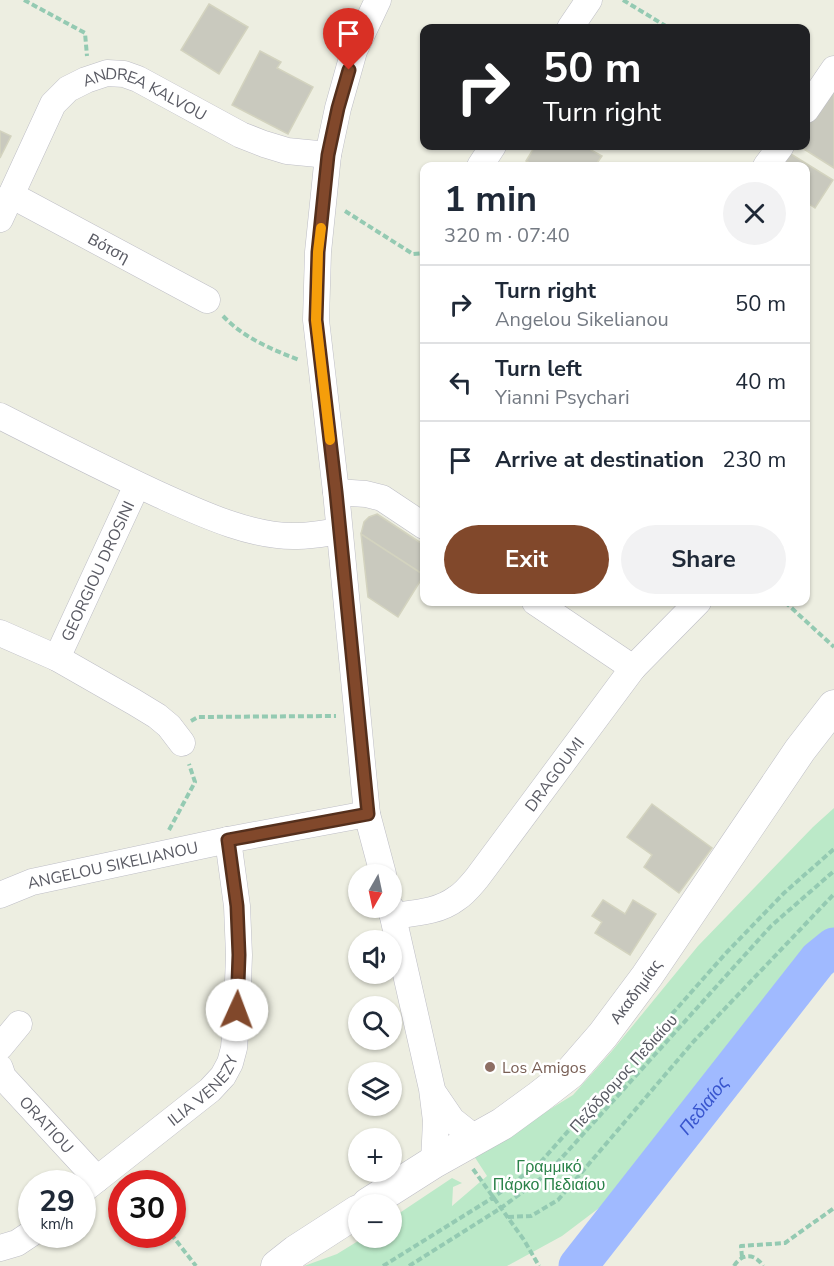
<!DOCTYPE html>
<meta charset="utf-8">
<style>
body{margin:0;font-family:"Nunito Sans",sans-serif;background:#f2f2f3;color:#1f2937;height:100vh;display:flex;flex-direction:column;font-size:22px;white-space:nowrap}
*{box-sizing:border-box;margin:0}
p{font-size:20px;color:#747a83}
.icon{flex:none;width:33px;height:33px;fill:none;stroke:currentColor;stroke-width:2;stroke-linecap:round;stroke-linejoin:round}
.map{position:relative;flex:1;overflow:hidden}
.side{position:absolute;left:420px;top:162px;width:390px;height:444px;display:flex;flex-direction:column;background:#fff;border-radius:12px;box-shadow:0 2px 4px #0004}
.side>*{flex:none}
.banner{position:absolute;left:420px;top:24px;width:390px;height:126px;border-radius:12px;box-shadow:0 2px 4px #0004;background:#202124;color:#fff;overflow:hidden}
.needle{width:39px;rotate:189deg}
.controls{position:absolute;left:348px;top:864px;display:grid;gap:12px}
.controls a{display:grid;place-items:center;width:54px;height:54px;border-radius:50%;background:#fff;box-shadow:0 2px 4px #0004;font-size:30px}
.speed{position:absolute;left:18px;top:1170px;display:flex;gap:12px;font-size:30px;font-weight:700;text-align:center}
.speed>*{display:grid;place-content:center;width:78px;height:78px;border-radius:50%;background:#fff;box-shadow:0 2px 4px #0004;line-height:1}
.speed small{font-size:15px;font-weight:400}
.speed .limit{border:9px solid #d22;background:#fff;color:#111}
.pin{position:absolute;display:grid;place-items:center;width:51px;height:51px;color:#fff;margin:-62px -26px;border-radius:50% 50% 50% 0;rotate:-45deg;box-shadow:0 0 6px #0007}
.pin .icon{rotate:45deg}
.me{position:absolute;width:66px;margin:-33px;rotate:2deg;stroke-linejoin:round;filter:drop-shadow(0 0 4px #0008)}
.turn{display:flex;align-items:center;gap:21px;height:126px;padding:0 24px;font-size:27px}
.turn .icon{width:78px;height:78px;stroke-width:2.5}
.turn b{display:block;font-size:42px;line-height:51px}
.round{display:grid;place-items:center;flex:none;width:63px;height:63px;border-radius:32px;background:#f2f2f3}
.head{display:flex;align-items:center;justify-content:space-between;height:102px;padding:0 24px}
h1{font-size:36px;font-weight:700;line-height:45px}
.cta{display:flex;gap:12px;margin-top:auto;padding:12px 24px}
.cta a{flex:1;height:69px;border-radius:36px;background:#81482b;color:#fff;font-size:24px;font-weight:700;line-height:69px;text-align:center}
.cta a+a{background:#f2f2f3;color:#1f2937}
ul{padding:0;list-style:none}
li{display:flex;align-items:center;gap:18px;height:78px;padding:0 24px;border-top:2px solid #e0e1e3}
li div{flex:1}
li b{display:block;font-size:22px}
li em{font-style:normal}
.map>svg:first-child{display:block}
.green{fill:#bbe9c8}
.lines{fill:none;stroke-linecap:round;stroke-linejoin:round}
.river{stroke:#a0baff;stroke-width:39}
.building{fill:#c9c9be;stroke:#d3d3bf;stroke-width:1.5}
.minor-casing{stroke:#bebec6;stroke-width:27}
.tertiary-casing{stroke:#bebec6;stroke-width:33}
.path{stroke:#94cab2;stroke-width:4;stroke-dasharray:6 3;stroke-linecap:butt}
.minor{stroke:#fff;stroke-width:26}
.tertiary{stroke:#fff;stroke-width:32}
.route-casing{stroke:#542f1c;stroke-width:15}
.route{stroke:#81482b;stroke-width:10}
.slow{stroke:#f59e0b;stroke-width:10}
.education-dot{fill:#8d6e63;stroke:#fff;stroke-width:2}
.labels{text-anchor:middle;stroke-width:5;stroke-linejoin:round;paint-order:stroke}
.street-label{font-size:16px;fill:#5a5b64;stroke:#fff}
.education-label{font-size:16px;fill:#785e54;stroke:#fff;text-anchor:start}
.park-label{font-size:16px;fill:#2b8249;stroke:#fff}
.water-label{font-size:18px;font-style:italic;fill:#3855ce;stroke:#fff}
</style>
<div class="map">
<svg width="834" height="1266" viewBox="0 0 834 1266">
<rect width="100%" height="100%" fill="#edeee1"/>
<path class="green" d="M834,808v154l-48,34 -128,142 -51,64 -45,34 -55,30h-203l33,-12 26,-16h29v-20l60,-40 10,5 -9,4 -1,19 35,-30 -13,-20 99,-61 39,-44 86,-105 115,-119z"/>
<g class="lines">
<path class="river" id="s1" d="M578,1266l240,-306 16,-13"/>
</g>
<path class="building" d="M209,4l39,23 -29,47 -38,-24z
M260,51l21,11 -4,6 36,19 -25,47 -56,-29z
M832,85l2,2v81l-35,-22h7v-18z
M0,131l11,5 -11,22z
M535,146h49l18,10 -7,10h-59l-10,-5z
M786,151l47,29 -18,28 -9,-6v-36h-30z
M377,514l47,31v30l-63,-41 3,-12 5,-5z
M361,534l63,41 -26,42 -30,-20z
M652,804l60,44 -33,45 -35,-26 8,-12 -25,-18z
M603,900l22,14 8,-14 23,14 -26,41 -35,-22 7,-11 -10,-6z"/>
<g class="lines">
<defs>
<g id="minor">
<path d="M378,0l-24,51 -16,57 -10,47 -10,97 -2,68 20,172 31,322 16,60"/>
<path d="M570,28l19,-28"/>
<path d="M806,110l28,-41"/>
<path d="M480,166l13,-20"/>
<path d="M766,166l15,-20"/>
<path id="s2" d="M11,195l196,105"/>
<path id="s3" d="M0,219l53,-115 15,-15 18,-9 21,-7 17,1 14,5 103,56 23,9 23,7 41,4"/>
<path d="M0,416c53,27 106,54 160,79 40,18 93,43 138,41 14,0 28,-3 41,-5"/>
<path d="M336,492l30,2 16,4 42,28"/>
<path d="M535,602l98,66"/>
<path d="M0,633l57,25 77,44 23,14 12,10 13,17"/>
<path id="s4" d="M57,658l80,-173"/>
<path id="s5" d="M0,895l32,-13 196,-42 139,-26"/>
<path d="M391,908l41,181 4,32 -2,41"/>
<path id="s6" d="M393,916c22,-3 46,-4 64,-18 8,-5 14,-13 20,-20l156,-210 65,-66"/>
<path d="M0,1047l19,-23"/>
<path id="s7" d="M0,1068l3,9 94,102"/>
<path d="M435,1095l17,25 24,19"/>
<path id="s8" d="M82,1191l128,-101 13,-14 7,-13 4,-15 3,-38 2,-55 -2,-49 -9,-66"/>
<path d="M0,1248l17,-5 15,-10"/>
</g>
<g id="tertiary">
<path id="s9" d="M368,1204l66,-42 68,-38 37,-27 31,-24 33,-38 44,-59 153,-226 34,-44"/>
<path d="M277,1266l19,-15 62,-40"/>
</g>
</defs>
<use href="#minor" class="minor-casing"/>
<use href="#tertiary" class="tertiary-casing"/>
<path class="path" d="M24,0l61,33 2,23
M623,0l46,28
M345,211l68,43 11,-1
M223,316c21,22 48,33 76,44
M785,602l49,45
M191,721l7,-4 138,-1
M169,830l26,-48 -6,-18
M473,1169l51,71 15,26
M508,1217l23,-1 27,-16 136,-159 140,-147
M171,1234l25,32
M742,1257l-1,-11 44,-3 49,-35
M383,1266l111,-69 45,-33 187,-211 58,-60 50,-44
M409,1266l92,-58 47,-35 223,-247 63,-55
M734,1266c8,-13 21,-13 29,0"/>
<use href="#minor" class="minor"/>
<use href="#tertiary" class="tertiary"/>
</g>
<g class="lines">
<defs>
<path id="route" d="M237,1010l2,-55 -2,-49 -9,-66 140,-26 -32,-322 -20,-172 2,-68 10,-97 10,-47 11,-38"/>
</defs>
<use href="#route" class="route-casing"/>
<use href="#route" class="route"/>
<path class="slow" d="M321,228l-3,24 -2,68 14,120"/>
</g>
<circle class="education-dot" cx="490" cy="1067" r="6"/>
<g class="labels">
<g class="street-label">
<text dy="6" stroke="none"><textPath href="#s3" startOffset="232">ANDREA KALVOU</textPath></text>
<text dy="6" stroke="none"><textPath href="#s2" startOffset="111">Βότση</textPath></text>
<text dy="6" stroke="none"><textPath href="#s4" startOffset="96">GEORGIOU DROSINI</textPath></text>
<text dy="6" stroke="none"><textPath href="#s6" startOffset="225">DRAGOUMI</textPath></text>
<text dy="6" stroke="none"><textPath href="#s5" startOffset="117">ANGELOU SIKELIANOU</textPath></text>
<text dy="6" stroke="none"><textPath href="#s9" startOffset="346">Ακαδημίας</textPath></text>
<text transform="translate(623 1073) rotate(-48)" y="6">Πεζόδρομος Πεδιαίου</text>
<text dy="6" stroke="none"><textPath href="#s8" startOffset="158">ILIA VENEZY</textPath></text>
<text dy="6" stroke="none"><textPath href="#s7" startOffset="74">ORATIOU</textPath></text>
</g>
<g class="education-label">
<text x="502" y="1073">Los Amigos</text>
</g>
<g class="park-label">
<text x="549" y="1172">Γραμμικό<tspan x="549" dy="18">Πάρκο Πεδιαίου</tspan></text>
</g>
<g class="water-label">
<text dy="6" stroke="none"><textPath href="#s1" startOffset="204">Πεδιαίος</textPath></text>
</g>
</g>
</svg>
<div class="controls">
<a><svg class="needle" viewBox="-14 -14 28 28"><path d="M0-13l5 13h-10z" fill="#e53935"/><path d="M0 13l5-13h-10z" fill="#747a83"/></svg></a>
<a><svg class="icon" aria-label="sound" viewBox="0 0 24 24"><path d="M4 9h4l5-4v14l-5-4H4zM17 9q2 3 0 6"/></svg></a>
<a><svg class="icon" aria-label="search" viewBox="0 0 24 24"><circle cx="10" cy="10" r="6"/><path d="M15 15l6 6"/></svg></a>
<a><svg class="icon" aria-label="layers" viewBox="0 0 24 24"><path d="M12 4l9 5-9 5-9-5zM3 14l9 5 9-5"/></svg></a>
<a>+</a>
<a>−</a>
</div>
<div class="speed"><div>29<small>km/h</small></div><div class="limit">30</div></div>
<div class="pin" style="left:349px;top:70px;background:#d93025"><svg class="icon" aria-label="arrive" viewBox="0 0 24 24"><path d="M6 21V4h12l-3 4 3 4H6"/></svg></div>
<svg class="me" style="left:237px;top:1010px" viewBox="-20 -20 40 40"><circle r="19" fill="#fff"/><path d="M0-13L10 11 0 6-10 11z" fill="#81482b"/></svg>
<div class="banner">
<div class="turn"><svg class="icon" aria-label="right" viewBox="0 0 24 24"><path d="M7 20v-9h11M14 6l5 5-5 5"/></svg><div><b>50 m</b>Turn right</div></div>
</div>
<section class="side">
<div class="head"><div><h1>1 min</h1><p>320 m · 07:40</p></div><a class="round"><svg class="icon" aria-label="close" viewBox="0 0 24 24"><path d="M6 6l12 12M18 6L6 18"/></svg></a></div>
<ul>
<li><svg class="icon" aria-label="right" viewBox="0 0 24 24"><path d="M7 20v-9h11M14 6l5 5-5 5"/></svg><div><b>Turn right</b><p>Angelou Sikelianou</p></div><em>50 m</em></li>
<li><svg class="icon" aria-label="left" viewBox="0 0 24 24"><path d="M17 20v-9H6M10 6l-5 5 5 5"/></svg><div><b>Turn left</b><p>Yianni Psychari</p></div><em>40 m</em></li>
<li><svg class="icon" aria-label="arrive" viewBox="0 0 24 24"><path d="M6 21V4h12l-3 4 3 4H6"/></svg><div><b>Arrive at destination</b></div><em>230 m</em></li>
</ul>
<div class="cta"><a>Exit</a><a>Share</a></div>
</section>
</div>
